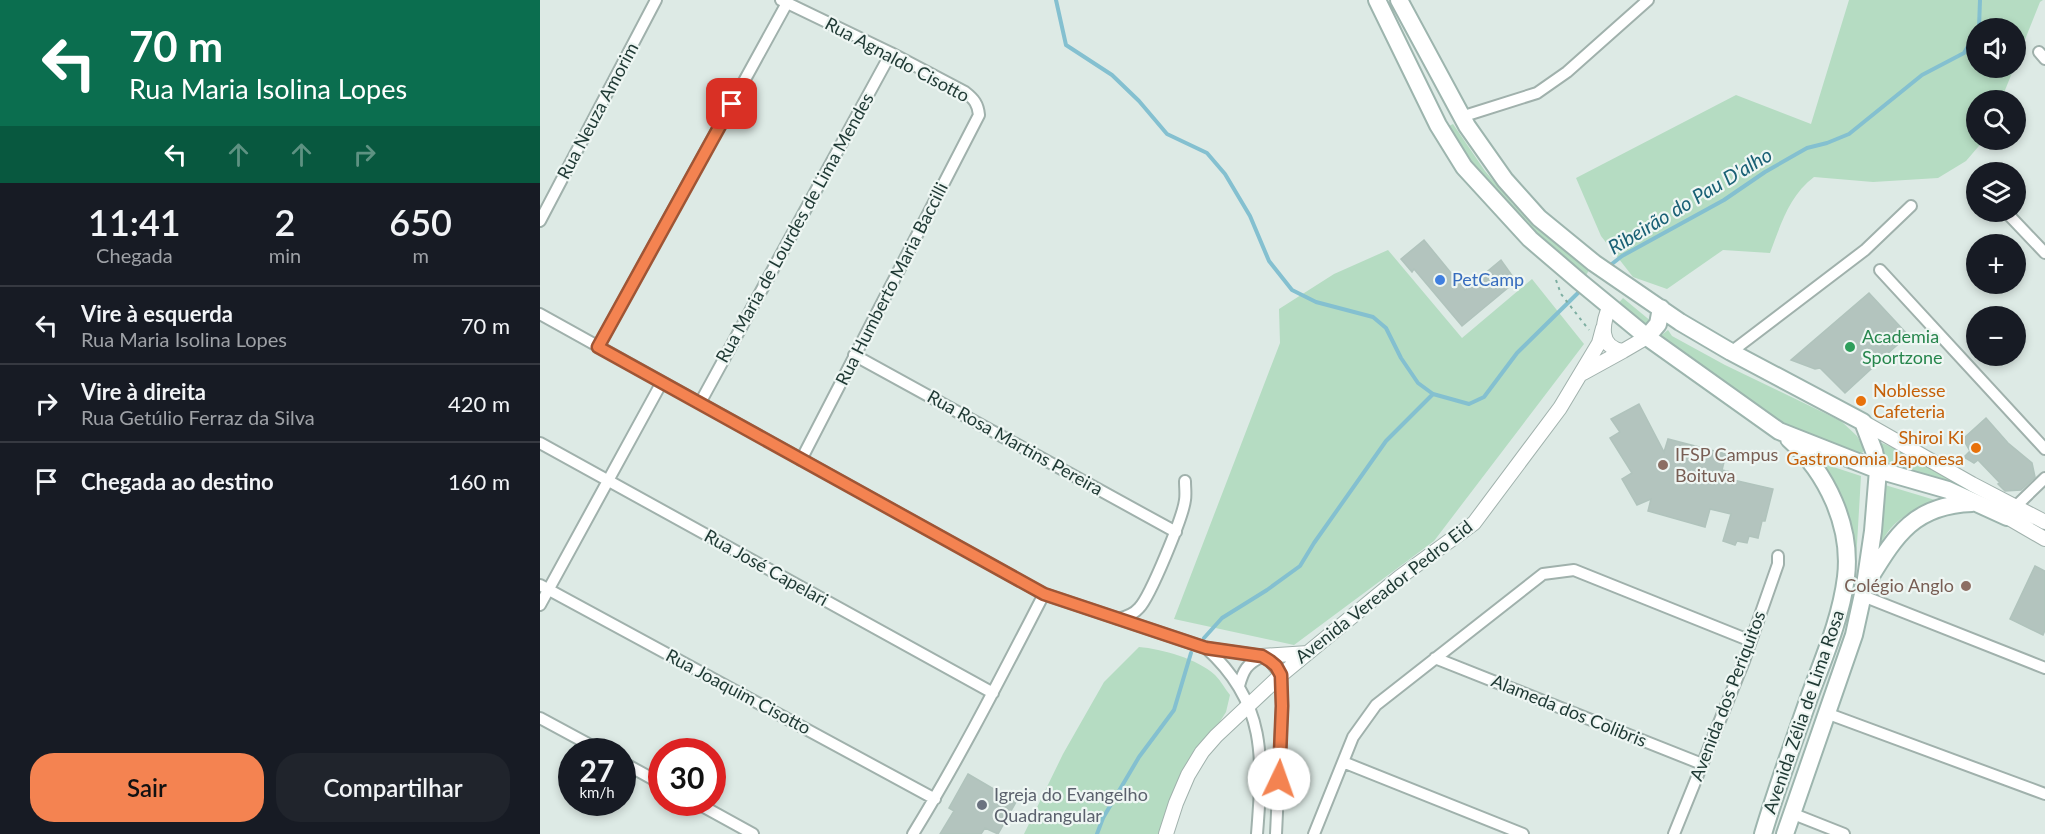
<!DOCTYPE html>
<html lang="pt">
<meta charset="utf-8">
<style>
body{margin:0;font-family:Lato,sans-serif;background:#20242c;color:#f1f3f6;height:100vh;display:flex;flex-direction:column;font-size:22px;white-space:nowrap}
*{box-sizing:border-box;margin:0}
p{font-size:20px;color:#9ea1a6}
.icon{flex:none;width:33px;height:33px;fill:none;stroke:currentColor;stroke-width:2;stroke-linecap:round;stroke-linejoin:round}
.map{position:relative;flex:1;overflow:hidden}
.drawer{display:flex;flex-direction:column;background:#171b24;width:540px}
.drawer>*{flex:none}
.hud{background:#0b6e4f;color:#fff;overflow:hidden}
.controls{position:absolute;left:1426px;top:18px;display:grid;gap:12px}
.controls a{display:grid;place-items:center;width:60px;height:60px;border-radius:50%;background:#171b24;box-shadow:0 3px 9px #0003;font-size:30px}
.speed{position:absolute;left:18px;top:738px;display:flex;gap:12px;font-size:30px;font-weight:700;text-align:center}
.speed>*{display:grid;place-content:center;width:78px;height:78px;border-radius:50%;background:#171b24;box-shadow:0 3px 9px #0003;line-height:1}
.speed small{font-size:15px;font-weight:400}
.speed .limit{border:9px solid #d22;background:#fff;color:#111}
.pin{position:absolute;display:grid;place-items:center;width:51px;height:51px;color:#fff;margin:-26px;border-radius:12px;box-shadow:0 3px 9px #0006}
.me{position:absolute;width:66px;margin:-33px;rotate:3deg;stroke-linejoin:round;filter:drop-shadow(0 0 4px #0008)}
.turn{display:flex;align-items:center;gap:21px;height:126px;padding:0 30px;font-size:27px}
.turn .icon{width:78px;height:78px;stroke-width:2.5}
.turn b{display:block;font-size:42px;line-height:51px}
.lanes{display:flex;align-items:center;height:57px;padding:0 30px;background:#0003;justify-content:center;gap:30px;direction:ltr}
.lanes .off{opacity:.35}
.eta{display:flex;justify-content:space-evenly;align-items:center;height:102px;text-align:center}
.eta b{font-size:36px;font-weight:600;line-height:42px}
.button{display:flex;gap:12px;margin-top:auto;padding:12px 30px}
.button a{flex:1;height:69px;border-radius:24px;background:#f48351;color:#111;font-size:24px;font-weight:600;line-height:69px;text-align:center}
.button a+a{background:#20242c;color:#f1f3f6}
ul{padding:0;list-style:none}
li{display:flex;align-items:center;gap:18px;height:78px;padding:0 30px;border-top:2px solid #363941}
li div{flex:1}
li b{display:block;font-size:22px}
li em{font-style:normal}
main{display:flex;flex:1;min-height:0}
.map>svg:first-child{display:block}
.green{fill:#b5dcc2}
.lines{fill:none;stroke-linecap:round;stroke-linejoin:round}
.stream{stroke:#84c0d0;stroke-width:4}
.building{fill:#b3c4be;stroke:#b0c3bc;stroke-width:1.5}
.minor-casing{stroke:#a0b1ac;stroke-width:14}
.tertiary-casing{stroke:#a0b1ac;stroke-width:16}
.secondary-casing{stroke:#9db5ae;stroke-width:20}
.path{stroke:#7daea1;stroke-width:2;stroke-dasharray:3 4.5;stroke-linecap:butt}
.minor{stroke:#fff;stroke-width:10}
.tertiary{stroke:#fff;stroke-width:14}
.secondary{stroke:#fff;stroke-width:16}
.route-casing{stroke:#9f5535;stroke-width:15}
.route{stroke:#f48351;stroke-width:10}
.shop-dot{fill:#3f7fe0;stroke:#eef6f3;stroke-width:2}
.leisure-dot{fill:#2e9e5b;stroke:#eef6f3;stroke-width:2}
.food-dot{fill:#e8710a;stroke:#eef6f3;stroke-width:2}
.education-dot{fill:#8d6e63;stroke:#eef6f3;stroke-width:2}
.worship-dot{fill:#6b7280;stroke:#eef6f3;stroke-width:2}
.labels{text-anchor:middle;stroke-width:4.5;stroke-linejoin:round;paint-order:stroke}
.street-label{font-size:18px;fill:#1f3934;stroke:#eef6f3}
.shop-label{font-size:18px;fill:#366cbe;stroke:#eef6f3;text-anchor:start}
.leisure-label{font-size:18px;fill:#27864d;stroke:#eef6f3;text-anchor:start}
.food-label{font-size:18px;fill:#c56008;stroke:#eef6f3;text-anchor:start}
.education-label{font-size:18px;fill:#785e54;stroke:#eef6f3;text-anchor:start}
.worship-label{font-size:18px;fill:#5b616d;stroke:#eef6f3;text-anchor:start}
.water-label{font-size:20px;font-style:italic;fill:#196075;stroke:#eef6f3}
</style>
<main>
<section class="drawer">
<div class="hud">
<div class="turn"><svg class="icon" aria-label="left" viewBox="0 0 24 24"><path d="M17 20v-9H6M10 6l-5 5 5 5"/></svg><div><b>70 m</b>Rua Maria Isolina Lopes</div></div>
<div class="lanes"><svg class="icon" aria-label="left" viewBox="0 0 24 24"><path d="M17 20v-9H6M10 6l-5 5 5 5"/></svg><svg class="icon off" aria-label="ahead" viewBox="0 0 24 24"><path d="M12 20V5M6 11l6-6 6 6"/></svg><svg class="icon off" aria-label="ahead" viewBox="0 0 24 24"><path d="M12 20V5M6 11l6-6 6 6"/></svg><svg class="icon off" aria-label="right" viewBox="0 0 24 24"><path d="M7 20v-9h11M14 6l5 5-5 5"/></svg></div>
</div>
<div class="eta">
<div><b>11:41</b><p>Chegada</p></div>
<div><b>2</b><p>min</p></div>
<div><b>650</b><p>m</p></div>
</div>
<ul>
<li><svg class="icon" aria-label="left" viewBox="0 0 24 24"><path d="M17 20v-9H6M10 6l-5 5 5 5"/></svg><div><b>Vire à esquerda</b><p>Rua Maria Isolina Lopes</p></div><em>70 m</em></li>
<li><svg class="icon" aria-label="right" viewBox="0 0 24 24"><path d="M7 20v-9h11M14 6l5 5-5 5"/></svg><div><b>Vire à direita</b><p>Rua Getúlio Ferraz da Silva</p></div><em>420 m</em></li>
<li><svg class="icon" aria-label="arrive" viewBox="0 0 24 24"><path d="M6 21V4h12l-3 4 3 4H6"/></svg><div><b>Chegada ao destino</b></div><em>160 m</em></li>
</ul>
<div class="button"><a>Sair</a><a>Compartilhar</a></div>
</section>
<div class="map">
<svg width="1505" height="834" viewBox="0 0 1505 834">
<rect width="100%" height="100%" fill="#ddeae5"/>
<path class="green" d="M1309,0h194l-3,2 -24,60v-34h-39v40h37l-13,32h-24v40h7l-18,21 -28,17 -65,4 -59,-5c-25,19 -33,47 -44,76l-47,-3 -56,39 -34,-12 -32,-41 -25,-58 160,-83 75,29z
M913,124l32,47 28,33 76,66 -5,9 -29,-25 -72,-75 -34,-53z
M848,250l74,88 70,-59 52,65 -150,197 -140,104 -120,-26 106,-276 -1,-34 55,-35z
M1083,298l29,24 -4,4 -4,1 -28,-21z
M1128,330l4,6 53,29 116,56 16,15 6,10v6l-3,3 -48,-15 -70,-39 -83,-64z
M1342,443l26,11 85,50 -108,-37 -4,-21z
M1275,461l46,15 -5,85 -2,1z
M1345,485l50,15c-25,11 -46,22 -56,48z
M599,647c23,2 59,12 76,28 6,6 10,14 15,20l-4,17 -14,22 -52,100h-136l39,-80 41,-72z"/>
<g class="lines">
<path class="stream" d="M516,0l10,45 46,30 27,26 28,33 40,19 18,21 25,42 19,45 23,29 24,12 57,15 13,11 15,30 17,25 15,11 36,10 15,-7 33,-44 65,-64
M1439,28l1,-28
M1068,267l14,-11 102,-56 41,-28 42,-24 20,-5 22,-9 73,-59 42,-22 13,-22
M664,638l18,-20 45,-28 33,-24 14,-23 72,-102 47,-47
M557,834l6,-16 36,-61 35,-47 17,-57"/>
</g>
<path class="building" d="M884,240l41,50 36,-30 15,21 -54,45 -48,-57 -2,3 -11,-13z
M1329,293l39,42 -63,58 -25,-25 -5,1 -24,-9z
M1099,404l25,48 4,-13 58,15 -4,16 9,2 -2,7 44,10 -8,32h-3l-4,17 -9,-2 -2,7 -10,-2 -2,4 -12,-4 8,-27 -21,-5 -5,18 -57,-16 3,-12 -14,6 -15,-26 10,-6 -22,-35 10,-6 -9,-13z
M1446,418l22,25 24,20 3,14 -14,13 -16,1 -7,-7 2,-1 -22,-23 -4,3 -10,-6 6,-6 -7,-12z
M1495,566l10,5v59l-2,5 -33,-16z
M428,774l48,28 -18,32 -13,-6 -4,6h-41l14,-23 -5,-3z"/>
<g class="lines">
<defs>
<path id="minor" d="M241,0l110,53 74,39c9,7 13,12 14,23l-178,345
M1499,52l6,7
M921,117l76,-24 30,-21 81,-72
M1466,212l39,41
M0,221l116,-221
M1340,270l165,179
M0,314l504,280 162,54 56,8 8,5 11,14 1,31 -6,128
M58,347l189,-344
M1191,352l134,-102 46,-44
M314,355l322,177
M160,403l191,-350
M0,443l453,250
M1471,511l34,-33
M0,585l395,214
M1323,596l182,72
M0,605l122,-223
M578,619c8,-2 16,-5 21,-11 11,-11 44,-91 46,-108 1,-6 0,-12 0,-19
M666,648c61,55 57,110 51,186
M895,658l267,106
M699,686c4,-15 8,-23 23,-29
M1286,713l219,81
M0,718l63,34
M82,762l40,22
M803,762l180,72
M155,802l58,32
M1251,813l53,21
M373,834c48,-78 89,-159 131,-240
M774,834l39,-97 23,-32 167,-131 31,-4 177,71
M1134,834l70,-173 34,-97v-8"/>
<path id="tertiary" d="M1070,306c-8,17 -12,42 13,45l24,-14
M1043,373l40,-22
M1323,422l109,62 73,38
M1467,517l38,22
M722,656l46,-3
M626,834l10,-31 12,-28 14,-23 14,-16 65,-61 119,-98 74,-54 86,-115 39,-65 4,-15"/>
<path id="secondary" d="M837,0l61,125 26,42 66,72 49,42 68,56 132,94 99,39 70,20 59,27
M859,0l68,126 38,54 34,38 55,45 86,59 51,30 132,70 11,29 4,19 -5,61 -8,54 -11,50 -69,199
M1107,337l11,-13 3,-16
M1329,579c27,-44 45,-74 103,-76
M1223,834c14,-47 31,-93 47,-139 14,-38 31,-77 36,-118 6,-51 -19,-104 -57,-138"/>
</defs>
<use href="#minor" class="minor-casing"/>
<use href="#tertiary" class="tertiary-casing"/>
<use href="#secondary" class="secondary-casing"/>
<path class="path" d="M1016,280l5,14 28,36"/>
<use href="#minor" class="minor"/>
<use href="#tertiary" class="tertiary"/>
<use href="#secondary" class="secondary"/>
</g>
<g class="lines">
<defs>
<path id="route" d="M192,104l-134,243 446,247 162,54 56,8 8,5 6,5 5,9 1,31 -3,73"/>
</defs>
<use href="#route" class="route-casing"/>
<use href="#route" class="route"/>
</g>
<circle class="shop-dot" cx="900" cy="280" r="6"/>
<circle class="leisure-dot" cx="1310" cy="347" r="6"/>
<g class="food-dot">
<circle cx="1321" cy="401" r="6"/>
<circle cx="1436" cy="448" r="6"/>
</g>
<g class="education-dot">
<circle cx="1123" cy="465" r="6"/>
<circle cx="1426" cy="586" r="6"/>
</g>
<circle class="worship-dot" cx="442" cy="805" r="6"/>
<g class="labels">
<g class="street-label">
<text transform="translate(357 60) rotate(28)" y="6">Rua Agnaldo Cisotto</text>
<text transform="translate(58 111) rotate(-62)" y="6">Rua Neuza Amorim</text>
<text transform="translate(255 228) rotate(-61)" y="6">Rua Maria de Lourdes de Lima Mendes</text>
<text transform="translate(352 284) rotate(-63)" y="6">Rua Humberto Maria Baccilli</text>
<text transform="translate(475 443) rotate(29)" y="6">Rua Rosa Martins Pereira</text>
<text transform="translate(226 568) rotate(29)" y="6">Rua José Capelari</text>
<text transform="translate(844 592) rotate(-38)" y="6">Avenida Vereador Pedro Eid</text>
<text transform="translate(198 692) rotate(28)" y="6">Rua Joaquim Cisotto</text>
<text transform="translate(1188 696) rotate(-69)" y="6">Avenida dos Periquitos</text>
<text transform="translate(1029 711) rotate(22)" y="6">Alameda dos Colibris</text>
<text transform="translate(1264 712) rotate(-71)" y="6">Avenida Zélia de Lima Rosa</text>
</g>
<g class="shop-label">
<text x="912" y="286">PetCamp</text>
</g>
<g class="leisure-label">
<text x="1322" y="343">Academia<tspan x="1322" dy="21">Sportzone</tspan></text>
</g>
<g class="food-label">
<text x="1333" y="397">Noblesse<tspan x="1333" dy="21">Cafeteria</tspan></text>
<text x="1424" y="444" text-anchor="end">Shiroi Ki<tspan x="1424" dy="21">Gastronomia Japonesa</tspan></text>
</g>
<g class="education-label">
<text x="1135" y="461">IFSP Campus<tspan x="1135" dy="21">Boituva</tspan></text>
<text x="1414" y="592" text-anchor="end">Colégio Anglo</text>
</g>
<g class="worship-label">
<text x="454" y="801">Igreja do Evangelho<tspan x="454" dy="21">Quadrangular</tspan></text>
</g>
<g class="water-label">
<text transform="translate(1150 201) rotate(-31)" y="7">Ribeirão do Pau D'alho</text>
</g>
</g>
</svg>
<div class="controls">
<a><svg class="icon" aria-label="sound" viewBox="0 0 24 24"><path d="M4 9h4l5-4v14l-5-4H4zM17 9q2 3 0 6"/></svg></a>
<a><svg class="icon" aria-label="search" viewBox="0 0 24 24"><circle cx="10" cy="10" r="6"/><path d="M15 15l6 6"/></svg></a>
<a><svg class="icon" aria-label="layers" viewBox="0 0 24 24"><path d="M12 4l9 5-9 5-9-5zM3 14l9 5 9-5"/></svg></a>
<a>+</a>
<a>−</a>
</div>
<div class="speed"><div>27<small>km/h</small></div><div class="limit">30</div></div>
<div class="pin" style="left:192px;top:104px;background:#d93025"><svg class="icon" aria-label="arrive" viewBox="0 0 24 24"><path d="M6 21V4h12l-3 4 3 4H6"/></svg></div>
<svg class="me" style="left:739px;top:779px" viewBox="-20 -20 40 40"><circle r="19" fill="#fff"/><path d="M0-13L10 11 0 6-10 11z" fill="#f48351"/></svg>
</div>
</main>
